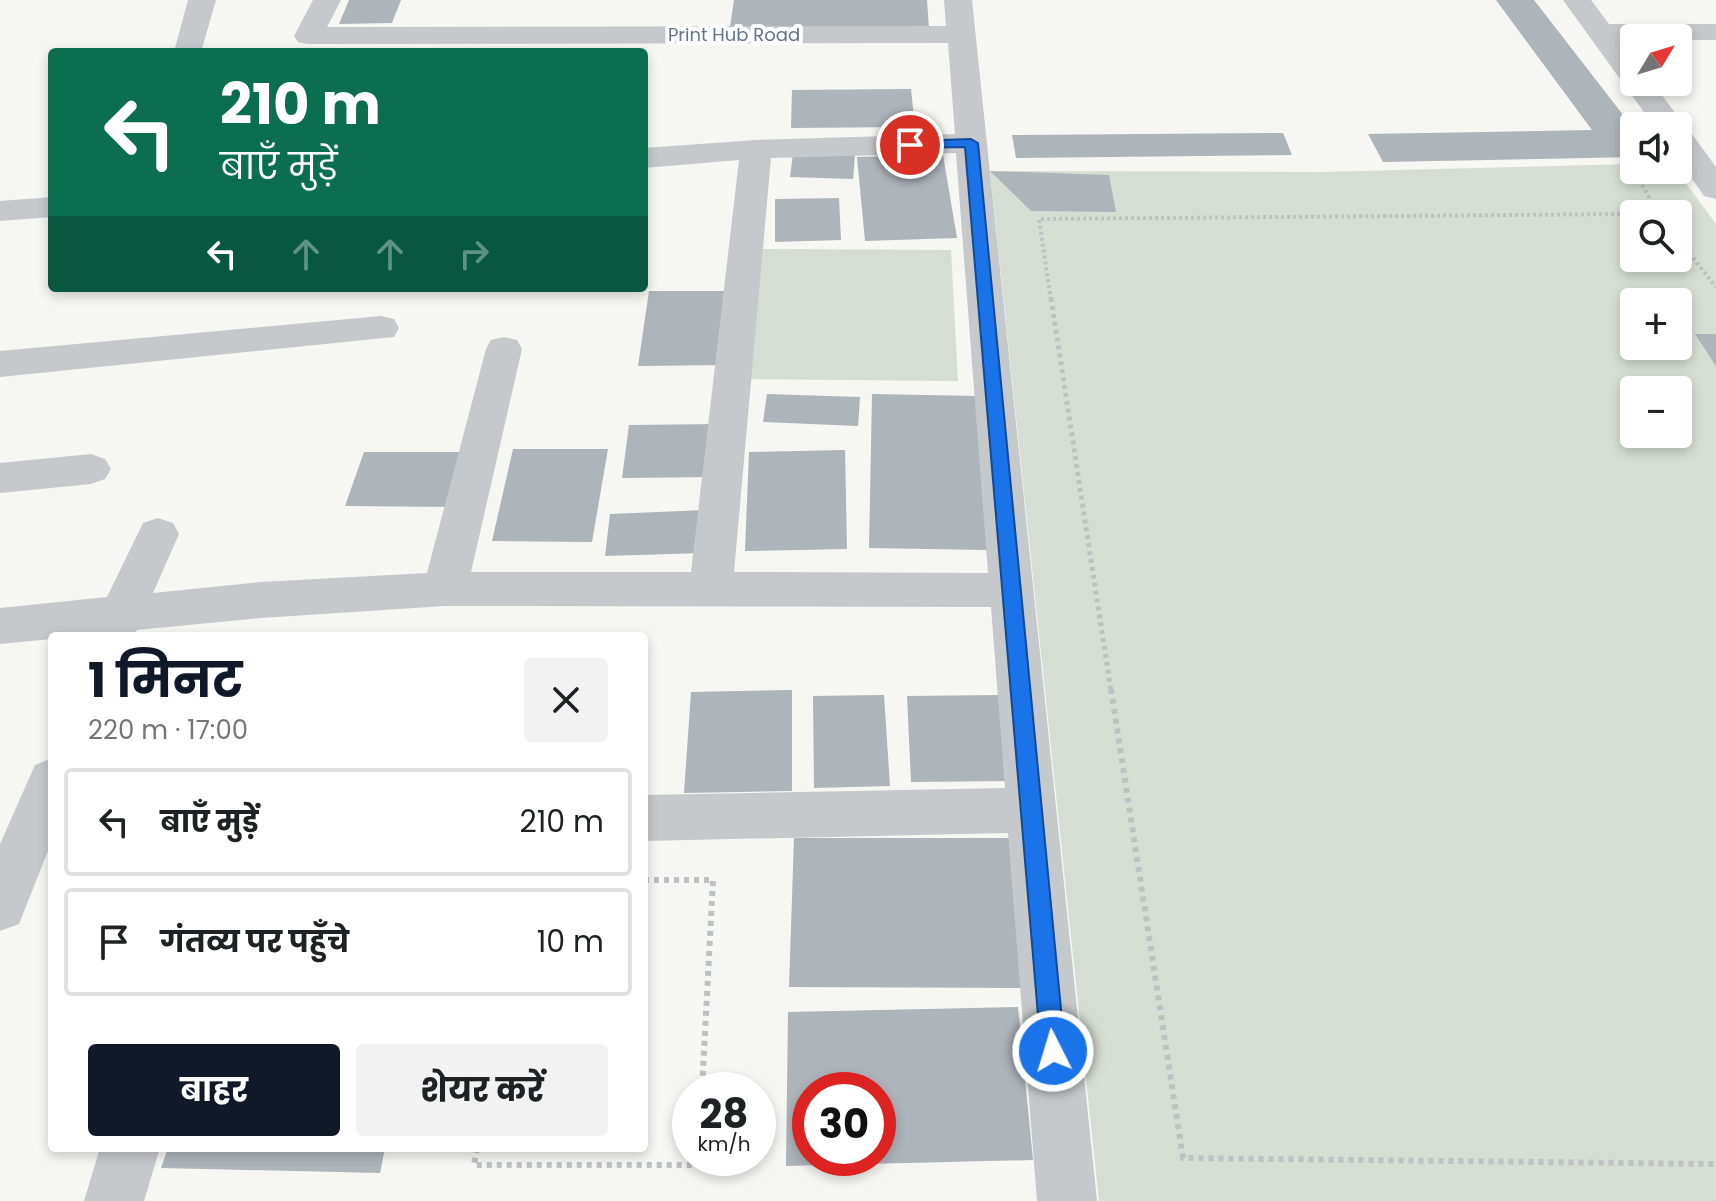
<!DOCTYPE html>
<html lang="hi">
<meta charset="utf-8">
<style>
body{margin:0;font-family:Poppins,"Noto Sans Devanagari",sans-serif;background:#f2f2f2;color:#202124;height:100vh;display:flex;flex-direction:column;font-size:30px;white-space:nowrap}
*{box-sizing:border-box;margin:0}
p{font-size:26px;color:#757577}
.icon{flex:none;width:44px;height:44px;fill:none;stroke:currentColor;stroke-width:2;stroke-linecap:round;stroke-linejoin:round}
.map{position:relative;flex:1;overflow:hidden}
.details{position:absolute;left:48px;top:632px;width:600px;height:520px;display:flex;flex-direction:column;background:#fff;border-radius:8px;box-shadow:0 4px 12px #0003}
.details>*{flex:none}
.top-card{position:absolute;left:48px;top:48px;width:600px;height:244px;border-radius:8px;box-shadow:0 4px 12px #0003;background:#0b6e4f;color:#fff;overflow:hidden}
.needle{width:52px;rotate:52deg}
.controls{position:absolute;left:1620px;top:24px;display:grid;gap:16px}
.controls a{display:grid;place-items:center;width:72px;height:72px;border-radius:8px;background:#fff;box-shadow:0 4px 12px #0003;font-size:40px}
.speed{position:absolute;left:672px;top:1072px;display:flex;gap:16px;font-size:40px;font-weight:700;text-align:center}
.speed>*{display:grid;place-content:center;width:104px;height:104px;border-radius:50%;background:#fff;box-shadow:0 4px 12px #0003;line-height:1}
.speed small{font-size:20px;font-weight:400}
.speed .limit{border:12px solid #d22;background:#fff;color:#111}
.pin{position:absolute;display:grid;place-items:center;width:68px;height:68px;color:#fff;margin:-34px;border:4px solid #fff;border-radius:50%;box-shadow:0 2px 8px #0007}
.me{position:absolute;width:88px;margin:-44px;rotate:355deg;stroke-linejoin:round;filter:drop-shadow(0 0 6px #0008)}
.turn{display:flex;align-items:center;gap:28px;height:168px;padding:0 40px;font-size:36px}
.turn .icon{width:104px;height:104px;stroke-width:2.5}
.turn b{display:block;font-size:56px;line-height:68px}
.lanes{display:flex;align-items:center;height:76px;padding:0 40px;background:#0003;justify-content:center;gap:40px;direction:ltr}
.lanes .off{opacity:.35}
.round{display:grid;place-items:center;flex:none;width:84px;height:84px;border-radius:8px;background:#f2f2f2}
.overview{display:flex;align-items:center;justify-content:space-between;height:136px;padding:0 40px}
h1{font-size:48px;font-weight:700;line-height:60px;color:#111827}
.primary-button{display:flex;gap:16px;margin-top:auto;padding:16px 40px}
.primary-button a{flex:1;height:92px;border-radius:8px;background:#111827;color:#fff;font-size:32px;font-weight:700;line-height:92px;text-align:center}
.primary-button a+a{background:#f2f2f2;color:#202124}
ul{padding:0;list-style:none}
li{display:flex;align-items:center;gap:24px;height:108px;margin:0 16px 12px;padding:0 24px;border:4px solid #e0e0e0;border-radius:8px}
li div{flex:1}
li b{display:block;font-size:30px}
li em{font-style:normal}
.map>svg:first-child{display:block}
.green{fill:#d6ded3;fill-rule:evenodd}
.building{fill:#adb4ba;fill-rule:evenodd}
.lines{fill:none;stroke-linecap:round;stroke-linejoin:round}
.path-far2{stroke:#bec1c3;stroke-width:4;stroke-dasharray:3 3;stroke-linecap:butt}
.path-far1{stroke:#bec1c3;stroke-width:5;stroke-dasharray:4 4;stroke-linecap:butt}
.path{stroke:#bec1c3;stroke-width:6;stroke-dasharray:5 5;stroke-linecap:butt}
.minor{fill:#c5c9cc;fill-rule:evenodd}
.route{fill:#1a73e8;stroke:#114b97;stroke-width:2}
.labels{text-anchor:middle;stroke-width:8;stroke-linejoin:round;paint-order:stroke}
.far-street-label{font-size:18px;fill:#627485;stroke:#fff}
</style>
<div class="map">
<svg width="1716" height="1201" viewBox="0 0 1716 1201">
<rect width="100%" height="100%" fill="#f6f6f2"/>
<path class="green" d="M1634,164v6h42l40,54v977h-617l-109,-1030 331,1zM1634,214h44v44h-44zM1634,302h44v44h-44zM1634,390h44v44h-44z
M760,249l191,1 7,131 -211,-2z"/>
<path class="building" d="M349,0h52l-9,23 -53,1z
M734,0h193l2,28 -199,-1z
M1496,0h38l100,129v28l-251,5 -15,-28 224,-4z
M911,89l4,38 -124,1 1,-38z
M1283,133l9,22 -276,3 -4,-23z
M793,153l62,2 -2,24 -63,-2z
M943,155l14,83 -92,3 -8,-84z
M990,171l119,4 7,37 -85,-1z
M839,198l2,42 -66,2v-43z
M649,291h83l-5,74 -89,1z
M1695,334h21v32z
M767,394l93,3 -2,29 -95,-4z
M872,394l105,2 10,154 -118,-2z
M720,424l-4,53 -94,1 7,-53z
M513,449h95l-16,93 -100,-1z
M845,450l2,99 -102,2 4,-99z
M364,452h107l-15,55 -111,-1z
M706,510l-2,43 -99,3 5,-42z
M792,690v101l-108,2 7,-101z
M884,695l6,91 -76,2 -1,-92z
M1002,695l9,86 -100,1 -4,-86z
M794,838h215l12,150 -232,-1z
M1018,1007l15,153 -247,6 2,-154zM810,1090h68v68h-68z
M168,1148h217l-5,25 -219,-5z"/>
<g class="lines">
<path class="path-far2" d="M1642,185l17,29
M1635,214h23
M1678,239l38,48
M1051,300l-12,-81 595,-5"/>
<path class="path-far1" d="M1051,298l60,393"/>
<path class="path" d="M1111,689l72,469 533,6
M644,880h69l-11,210
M477,1148l-3,17h224l1,-7"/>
<path class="minor" d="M188,0h28l-15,52h-24l-2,-4z
M313,0h28l-14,27 619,-1 -2,-26h28l125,1201h-60l-29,-368 -364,8v-46l361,-7 -14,-181 -546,-1 -184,12 -124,12 -3,6h-82v3l-52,5v-36l107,-11 36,-74 15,-5 15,5 6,11 -26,59 108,-11 166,-9 59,-224 5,-9 13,-3 13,3 5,9 -51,223h220l48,-412 -95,8v-20l112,-8 199,-6 -7,-91 -640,1 -10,-2 -4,-6zM956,153l32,420 -254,-1 37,-414z
M1563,0h28l18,24h107v16h-38v-2l-56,2 12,17v25h18l33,44 -2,3 6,1 27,37v32l-12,-3 -26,-37v-33h-24z
M52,197v20l-52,4v-20z
M381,316l13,3 5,9 -5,9 -394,40v-26z
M91,454l14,5 6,10 -6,10 -14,5 -91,9v-30z
M52,758v83l-33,83 -19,7v-87l35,-79z
M100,1148h60l-16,53h-60z"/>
</g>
<path class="route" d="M971,139l7,4 87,908 -4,8 -8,3 -8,-3 -4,-8 -76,-904 -55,1 -7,-3 7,-4z"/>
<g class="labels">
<g class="far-street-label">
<text x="734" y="41">Print Hub Road</text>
</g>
</g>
</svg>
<div class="controls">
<a><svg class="needle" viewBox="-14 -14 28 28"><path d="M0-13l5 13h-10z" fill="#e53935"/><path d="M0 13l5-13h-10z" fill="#757577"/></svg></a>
<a><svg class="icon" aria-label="sound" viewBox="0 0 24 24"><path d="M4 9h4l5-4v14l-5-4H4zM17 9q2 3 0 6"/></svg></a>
<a><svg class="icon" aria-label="search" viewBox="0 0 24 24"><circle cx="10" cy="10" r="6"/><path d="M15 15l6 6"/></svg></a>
<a>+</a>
<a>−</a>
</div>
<div class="speed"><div>28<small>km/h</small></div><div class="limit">30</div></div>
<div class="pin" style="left:910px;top:145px;background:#d93025"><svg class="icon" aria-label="arrive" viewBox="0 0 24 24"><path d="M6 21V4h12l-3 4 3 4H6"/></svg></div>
<svg class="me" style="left:1053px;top:1051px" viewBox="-20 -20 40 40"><circle r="17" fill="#1a73e8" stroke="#fff" stroke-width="3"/><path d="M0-11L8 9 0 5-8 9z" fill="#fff"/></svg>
<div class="top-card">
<div class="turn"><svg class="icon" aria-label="left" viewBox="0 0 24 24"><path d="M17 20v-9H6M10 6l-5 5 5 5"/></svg><div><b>210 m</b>बाएँ मुड़ें</div></div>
<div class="lanes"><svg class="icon" aria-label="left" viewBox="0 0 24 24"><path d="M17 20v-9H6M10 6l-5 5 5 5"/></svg><svg class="icon off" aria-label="ahead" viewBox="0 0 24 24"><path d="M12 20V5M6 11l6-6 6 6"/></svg><svg class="icon off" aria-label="ahead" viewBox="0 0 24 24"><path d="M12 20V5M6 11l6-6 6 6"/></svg><svg class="icon off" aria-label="right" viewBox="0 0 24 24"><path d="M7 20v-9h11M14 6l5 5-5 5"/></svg></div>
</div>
<section class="details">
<div class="overview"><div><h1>1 मिनट</h1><p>220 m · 17:00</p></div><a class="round"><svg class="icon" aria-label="close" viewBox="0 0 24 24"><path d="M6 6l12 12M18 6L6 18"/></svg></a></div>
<ul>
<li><svg class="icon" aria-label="left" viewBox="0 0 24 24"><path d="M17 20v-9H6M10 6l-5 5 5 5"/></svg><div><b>बाएँ मुड़ें</b></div><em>210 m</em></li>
<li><svg class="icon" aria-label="arrive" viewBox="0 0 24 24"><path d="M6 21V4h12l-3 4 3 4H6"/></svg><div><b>गंतव्य पर पहुँचे</b></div><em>10 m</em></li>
</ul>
<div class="primary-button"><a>बाहर</a><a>शेयर करें</a></div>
</section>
</div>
